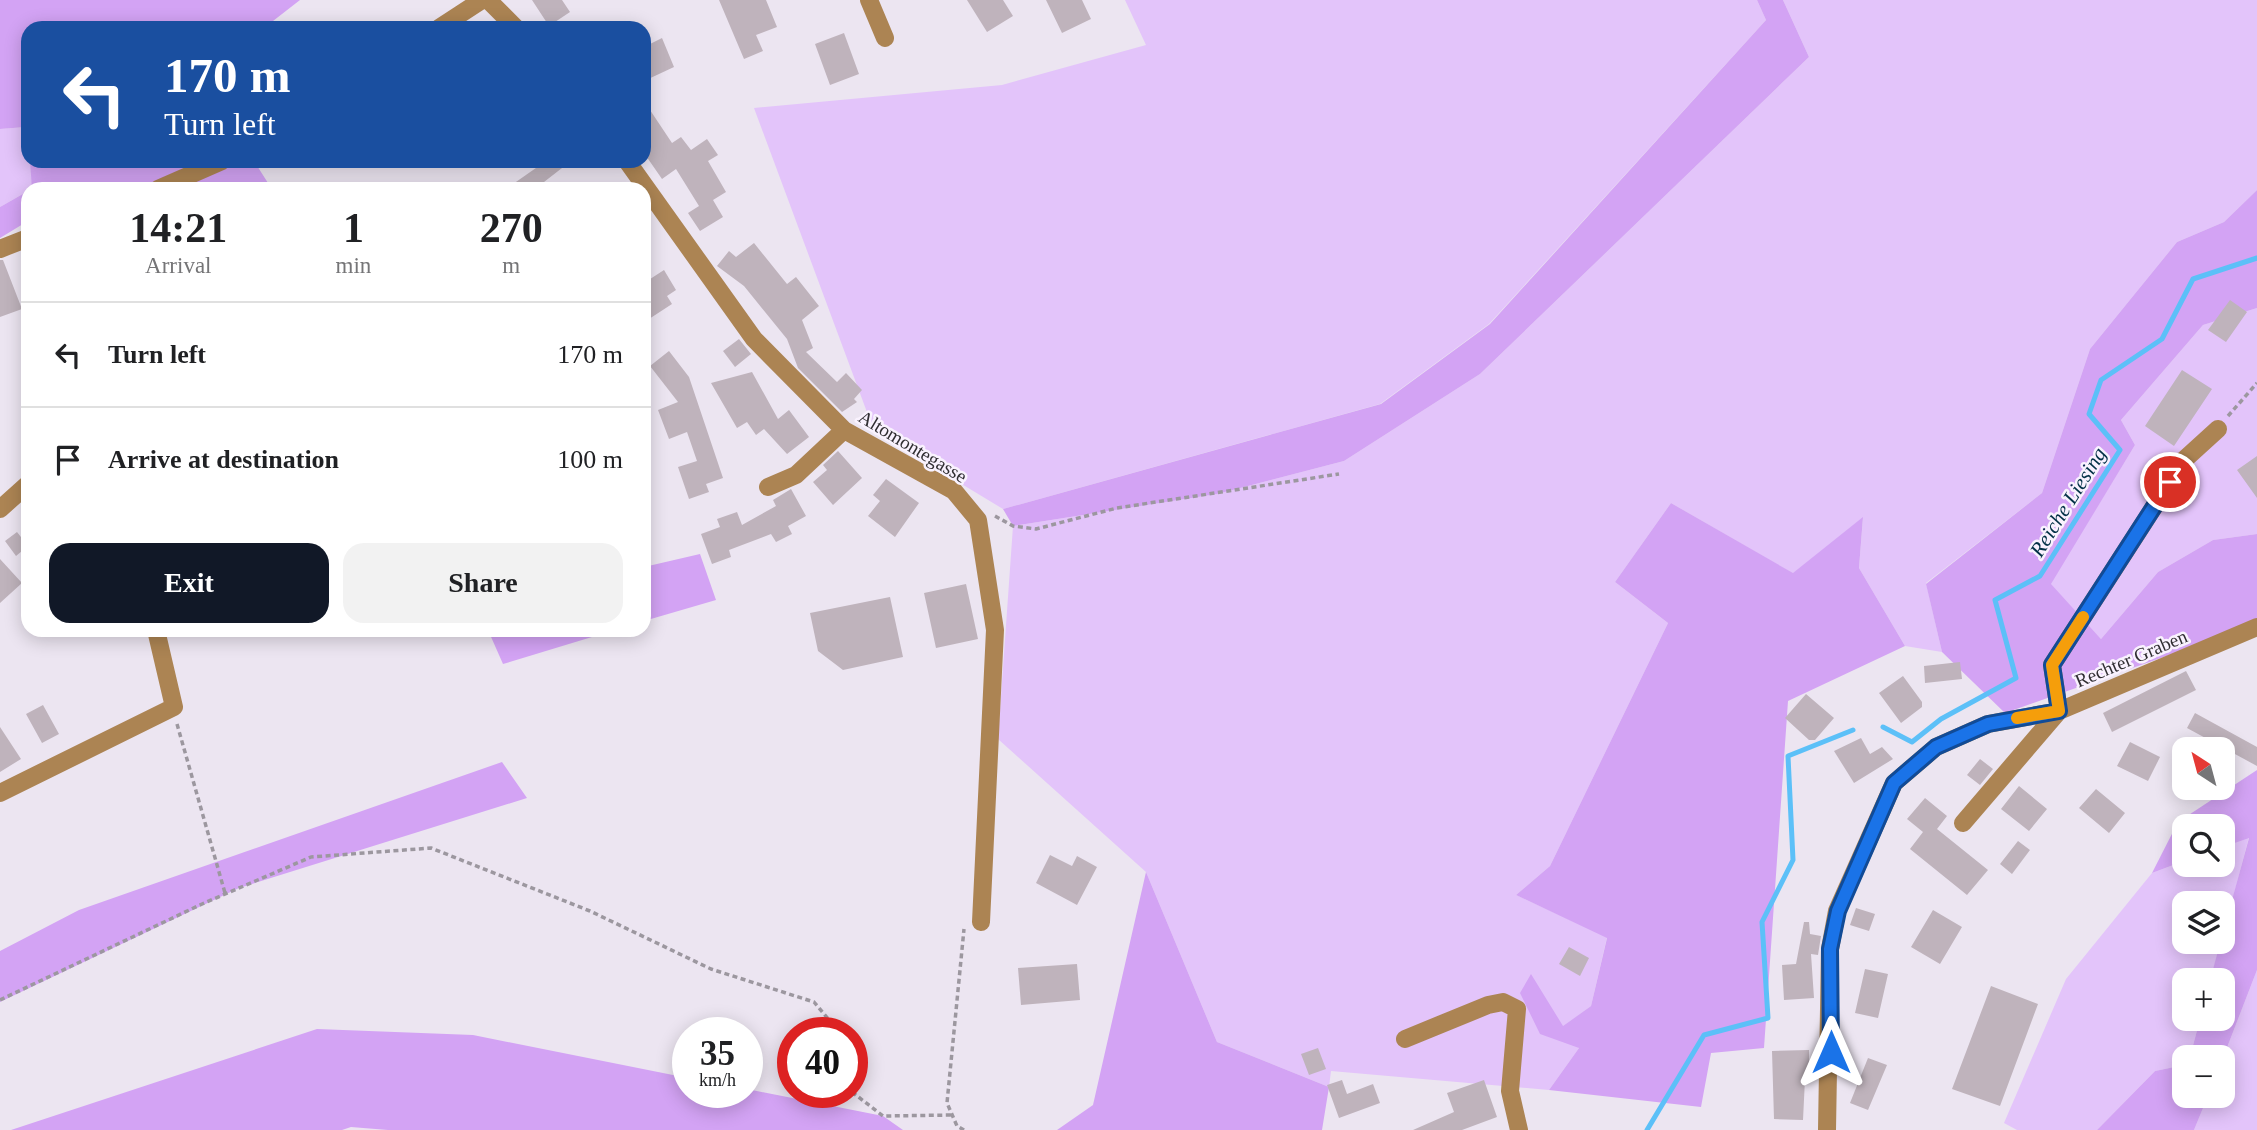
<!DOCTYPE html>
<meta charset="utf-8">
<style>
body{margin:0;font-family:Georgia,serif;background:#f2f2f2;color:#202124;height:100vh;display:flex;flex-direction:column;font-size:26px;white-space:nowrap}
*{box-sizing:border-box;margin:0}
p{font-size:23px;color:#757577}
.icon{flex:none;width:38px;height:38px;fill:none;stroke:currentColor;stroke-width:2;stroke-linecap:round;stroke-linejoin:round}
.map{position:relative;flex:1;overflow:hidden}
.panel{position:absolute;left:21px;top:182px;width:630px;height:455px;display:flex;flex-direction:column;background:#fff;border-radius:21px;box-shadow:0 4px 18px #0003}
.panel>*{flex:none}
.hud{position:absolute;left:21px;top:21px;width:630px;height:147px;border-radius:21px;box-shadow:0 4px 18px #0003;background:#1a4fa0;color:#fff;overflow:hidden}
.needle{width:46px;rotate:324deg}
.controls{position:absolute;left:2172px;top:737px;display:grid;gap:14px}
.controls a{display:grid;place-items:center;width:63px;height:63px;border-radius:14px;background:#fff;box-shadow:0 4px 18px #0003;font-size:35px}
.speed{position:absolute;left:672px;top:1017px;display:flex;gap:14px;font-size:35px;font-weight:700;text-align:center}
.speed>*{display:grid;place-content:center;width:91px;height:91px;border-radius:50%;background:#fff;box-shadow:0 4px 18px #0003;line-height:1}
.speed small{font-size:18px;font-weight:400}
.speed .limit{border:10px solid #d22;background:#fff;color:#111}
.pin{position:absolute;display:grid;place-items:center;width:60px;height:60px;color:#fff;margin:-30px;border:4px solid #fff;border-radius:50%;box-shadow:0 2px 7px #0007}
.me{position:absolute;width:77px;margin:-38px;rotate:0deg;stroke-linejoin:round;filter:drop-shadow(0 0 5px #0008)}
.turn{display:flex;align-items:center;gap:24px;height:147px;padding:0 28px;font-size:32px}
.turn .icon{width:91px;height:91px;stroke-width:2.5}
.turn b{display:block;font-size:49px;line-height:60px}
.eta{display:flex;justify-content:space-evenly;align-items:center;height:119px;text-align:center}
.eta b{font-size:42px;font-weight:800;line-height:49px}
.primary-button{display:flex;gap:14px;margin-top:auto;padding:14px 28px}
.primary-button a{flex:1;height:80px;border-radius:21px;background:#111827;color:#fff;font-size:28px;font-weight:800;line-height:80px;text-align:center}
.primary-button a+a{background:#f2f2f2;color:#202124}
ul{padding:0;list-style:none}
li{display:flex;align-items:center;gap:21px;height:105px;padding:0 28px;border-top:2px solid #e0e0e0}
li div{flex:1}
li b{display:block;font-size:26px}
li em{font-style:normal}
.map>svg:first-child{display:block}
.green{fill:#e3c4fa}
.forest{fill:#d3a3f4}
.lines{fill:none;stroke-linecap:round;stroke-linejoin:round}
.stream{stroke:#5cc0f8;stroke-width:5}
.building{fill:#bfb3bc}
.path{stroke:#9c979f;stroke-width:3.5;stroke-dasharray:5 3.5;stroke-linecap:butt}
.minor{stroke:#ac8453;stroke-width:18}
.route-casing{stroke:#114b97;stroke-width:18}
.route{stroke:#1a73e8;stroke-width:12}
.slow{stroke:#f59e0b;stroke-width:12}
.labels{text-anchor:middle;stroke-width:5;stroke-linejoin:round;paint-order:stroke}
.street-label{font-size:19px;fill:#302e32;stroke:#f9f2fe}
.water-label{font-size:21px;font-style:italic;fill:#033147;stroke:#f9f2fe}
</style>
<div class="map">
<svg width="2257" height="1130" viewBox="0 0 2257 1130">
<rect width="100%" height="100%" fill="#ece5f1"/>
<path class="green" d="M1125,0h632l9,20 -277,304 -109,80 -377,105 -129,-78 -120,-323 248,-23 144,-40z
M1783,0h474v190l-33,32 -47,20 -87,107 -48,144 -116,90 16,69 -37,-6 -46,-78 4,-50 -69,56 -123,-71 -56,79 53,41 -118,243 -34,29 91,42 -16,69 -29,21 -42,-34 59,55 -30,42 -218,-19 -2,16 -112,-45 -71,-170 -148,-133 15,-213 204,-32 127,-33 136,-87 329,-317z
M27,127l6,61 -33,19v-78z
M2257,308v226l-44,6 -55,32 -57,67 -51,-55 85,-139 -14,-25 82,-95z
M2249,837l-26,98 -1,-32h-38v39h37l-11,38h-26v38l16,1 -10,38h-6v8l-29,6 -58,59h-80l-13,-7 62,-144 86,-106 32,-12v3h38l1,-17z
M2257,970v160h-111h48l14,-34h14l1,-38z"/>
<path class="forest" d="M0,0h300l-36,28h-236v113l-2,-14 -26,2z
M1757,0h26l26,57 -329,317 -136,87 -127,33 -204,32 -10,-17 378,-105 109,-80 276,-304z
M30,161h224l14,22 -15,6h-221z
M2257,190v118l-54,17 -82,95 14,25 -84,139 50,55 57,-67 55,-32 44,-6v90l-252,89 -63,-61 -16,-68 116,-91 48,-144 87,-107 47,-20z
M28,191v30l-28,17v-31z
M1671,503l122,70 70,-56 -4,51 46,78 -117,55 -24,347 -53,5 -10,54 -152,-17 30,-42 -39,-14 -20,-41 11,-19 32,52 28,-20 16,-68 -91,-43 34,-29 118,-243 -53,-41z
M700,554l16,46 -72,21v-54z
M488,630h127l-112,34z
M502,762l25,36 -288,90 -239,114v-51l79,-41z
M2257,770v200l-34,88 -33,-1 10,-38 22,-1v-38h-12l39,-142 -26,9 -1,-21h-38v35l-32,12 26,-51z
M1146,872l71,170 112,45 -7,43h-265l36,-25z
M317,1029l156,6 215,43v14h59v-3l136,27 20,14h-515l-37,-3 -9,3h-331z
M2184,1065v31h24l-14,34h-97l58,-59z"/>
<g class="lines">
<path class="stream" d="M1883,727l29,15 29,-23 75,-41 -21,-78 45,-24 80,-126 -31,-36 12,-34 61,-41 31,-60 64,-21
M1647,1130l57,-95 64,-17 -6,-96 31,-62 -5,-104 65,-26"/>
</g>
<path class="building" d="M532,0h30l8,12 -21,14z
M719,0h47l11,27 -21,8 7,16 -19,8z
M967,0h36l10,16 -26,16z
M1046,0h36l9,19 -29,14z
M844,33l15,41 -29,11 -15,-41z
M662,38l12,29 -30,14v-34z
M644,101l28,42 9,-6 10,13 16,-11 11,16 -10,6 18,31 -13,8 10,17 -23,14 -12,-18 11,-7 -23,-37 -14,10 -18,-26z
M546,161h25l-27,21 5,7h-43z
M754,243l33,41 9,-7 23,29 -17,14 11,28 -7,4 31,30 9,-9 16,17 -8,9 3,3 -15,10 -44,-44 -11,-29 -43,-53 -27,-20 12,-15 7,6z
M0,260h3l19,49 -22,8z
M664,270l12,20 -9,6 5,8 -23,15 -5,-8v-28z
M2230,300l17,12 -21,30 -18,-12z
M739,339l12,15 -16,13 -12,-16z
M669,351l20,26 34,101 -17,6 3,8 -20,7 -11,-32 19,-6 -10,-29 -18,7 -11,-29 20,-8 -28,-36z
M2182,370l30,19 -38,57 -29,-20z
M752,372l26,47 11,-9 20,27 -22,17 -23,-25 -8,6 -9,-13 -10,6 -26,-45z
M838,451l24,27 -29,27 -20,-23 14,-12 -4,-5z
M2257,456v42l-20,-28z
M886,479l33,24 -24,34 -27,-21 12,-15 -7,-6z
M791,489l15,27 -18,10 4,8 -16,8 -5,-8 -42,16 2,7 -19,7 -11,-30 19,-7 -3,-8 20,-7 5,13 34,-19 -3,-6z
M17,532l11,14 -12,10 -11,-15z
M0,559l22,24 -22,20z
M966,584l12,55 -42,9 -12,-55z
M890,597l13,60 -60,13 -25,-19 -8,-38z
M1960,662l2,17 -37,4 -1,-17z
M2186,671l10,19 -84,42 -9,-19z
M1903,676l19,26v5l-21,16 -22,-30z
M1806,694l28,24 -19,22h-6l-24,-22z
M43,705l16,29 -17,9 -16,-29z
M2195,713l62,34v19l-70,-38z
M0,727l21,32 -21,13z
M1861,738l9,16 12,-7 11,12 -39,24 -20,-32z
M2130,742l30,15 -12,24 -31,-15z
M1980,759l13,10 -13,16 -13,-10z
M2019,786l28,23 -18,22 -28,-22z
M2096,789l29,24 -16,20 -30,-25z
M1925,798l22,18 -10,13 51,41 -21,25 -57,-46 13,-17 -16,-13z
M2018,841l12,9 -18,24 -12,-10z
M1050,855l22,11 5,-10 20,11 -20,38 -41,-22z
M1856,908l19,6 -6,17 -19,-6z
M1933,910l29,17 -22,37 -29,-17z
M1804,922h5l1,12 11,2 -3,19 -7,-1 3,44 -30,2 -2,-35 14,-1z
M1569,947l20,11 -9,18 -21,-12z
M1077,964l3,36 -59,5 -3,-37z
M1865,969l23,5 -10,44 -23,-5z
M1991,986l47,18 -38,102 -48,-17z
M1318,1048l8,21 -17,6 -8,-21z
M1809,1050v29h-4l-2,41 -29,-1 -2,-68z
M1868,1058l19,7 -19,45 -18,-7z
M1342,1080l5,14 26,-10 7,19 -41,15 -12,-33z
M1484,1080l13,37 -35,13h-49l41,-18 -7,-19z"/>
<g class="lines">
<path class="path" d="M2228,416l29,-33
M995,516l18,10 23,3 81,-21 222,-34
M177,724l48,169
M0,1000l202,-96 109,-47 120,-9 159,63 121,58 103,33 25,30
M852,1092l31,24 69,-1
M964,1130l-7,-4 -10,-23 17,-174"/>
<path class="minor" d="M488,0l28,28
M869,0l16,38
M439,28l43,-28
M627,161l127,178 90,91 110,61 24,29 17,110 -14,292
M158,189l64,-28
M0,249l28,-11
M768,487l28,-12 48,-45
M0,509l28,-25
M0,793l174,-86 -18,-77
M1963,823l96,-112 -7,-46 133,-206 33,-30
M1405,1039l83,-34 15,-3 14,7 -7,82 9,39
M1827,1130l3,-181 7,-38 57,-128 42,-36 52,-23 71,-13 198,-84"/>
</g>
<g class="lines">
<defs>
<path id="route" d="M1831,1052l-1,-103 8,-38 56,-128 42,-36 52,-23 71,-13 -7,-46 118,-183"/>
</defs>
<use href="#route" class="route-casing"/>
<use href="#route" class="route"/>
<path class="slow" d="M2017,718l42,-7 -7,-46 31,-48"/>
</g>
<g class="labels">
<g class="street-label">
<text transform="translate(913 446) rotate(31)" y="7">Altomontegasse</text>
<text transform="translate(2131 658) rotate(-23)" y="7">Rechter Graben</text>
</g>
<g class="water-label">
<text transform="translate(2068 502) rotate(-58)" y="7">Reiche Liesing</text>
</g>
</g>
</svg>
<div class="controls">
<a><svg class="needle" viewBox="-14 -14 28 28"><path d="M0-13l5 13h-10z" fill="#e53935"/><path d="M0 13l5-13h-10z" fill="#757577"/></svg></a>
<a><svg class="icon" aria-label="search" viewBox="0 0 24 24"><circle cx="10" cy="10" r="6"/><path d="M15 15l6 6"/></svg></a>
<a><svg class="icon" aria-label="layers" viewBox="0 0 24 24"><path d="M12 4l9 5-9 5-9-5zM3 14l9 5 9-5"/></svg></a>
<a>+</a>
<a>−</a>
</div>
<div class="speed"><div>35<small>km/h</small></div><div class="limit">40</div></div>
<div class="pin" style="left:2170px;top:482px;background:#d93025"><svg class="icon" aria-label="arrive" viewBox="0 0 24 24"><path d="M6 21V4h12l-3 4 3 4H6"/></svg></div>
<svg class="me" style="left:1831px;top:1052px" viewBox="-20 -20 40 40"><path d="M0-17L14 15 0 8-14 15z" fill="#1a73e8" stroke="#fff" stroke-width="4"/></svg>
<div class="hud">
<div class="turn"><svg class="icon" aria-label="left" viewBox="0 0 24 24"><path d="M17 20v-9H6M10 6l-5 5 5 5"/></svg><div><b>170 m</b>Turn left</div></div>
</div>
<section class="panel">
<div class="eta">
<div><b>14:21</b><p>Arrival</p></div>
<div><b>1</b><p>min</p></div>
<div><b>270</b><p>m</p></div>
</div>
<ul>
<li><svg class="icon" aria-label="left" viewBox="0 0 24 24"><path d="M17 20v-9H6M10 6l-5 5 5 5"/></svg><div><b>Turn left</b></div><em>170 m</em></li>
<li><svg class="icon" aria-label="arrive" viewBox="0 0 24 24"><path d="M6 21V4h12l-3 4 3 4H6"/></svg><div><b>Arrive at destination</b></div><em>100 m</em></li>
</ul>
<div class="primary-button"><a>Exit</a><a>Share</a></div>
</section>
</div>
